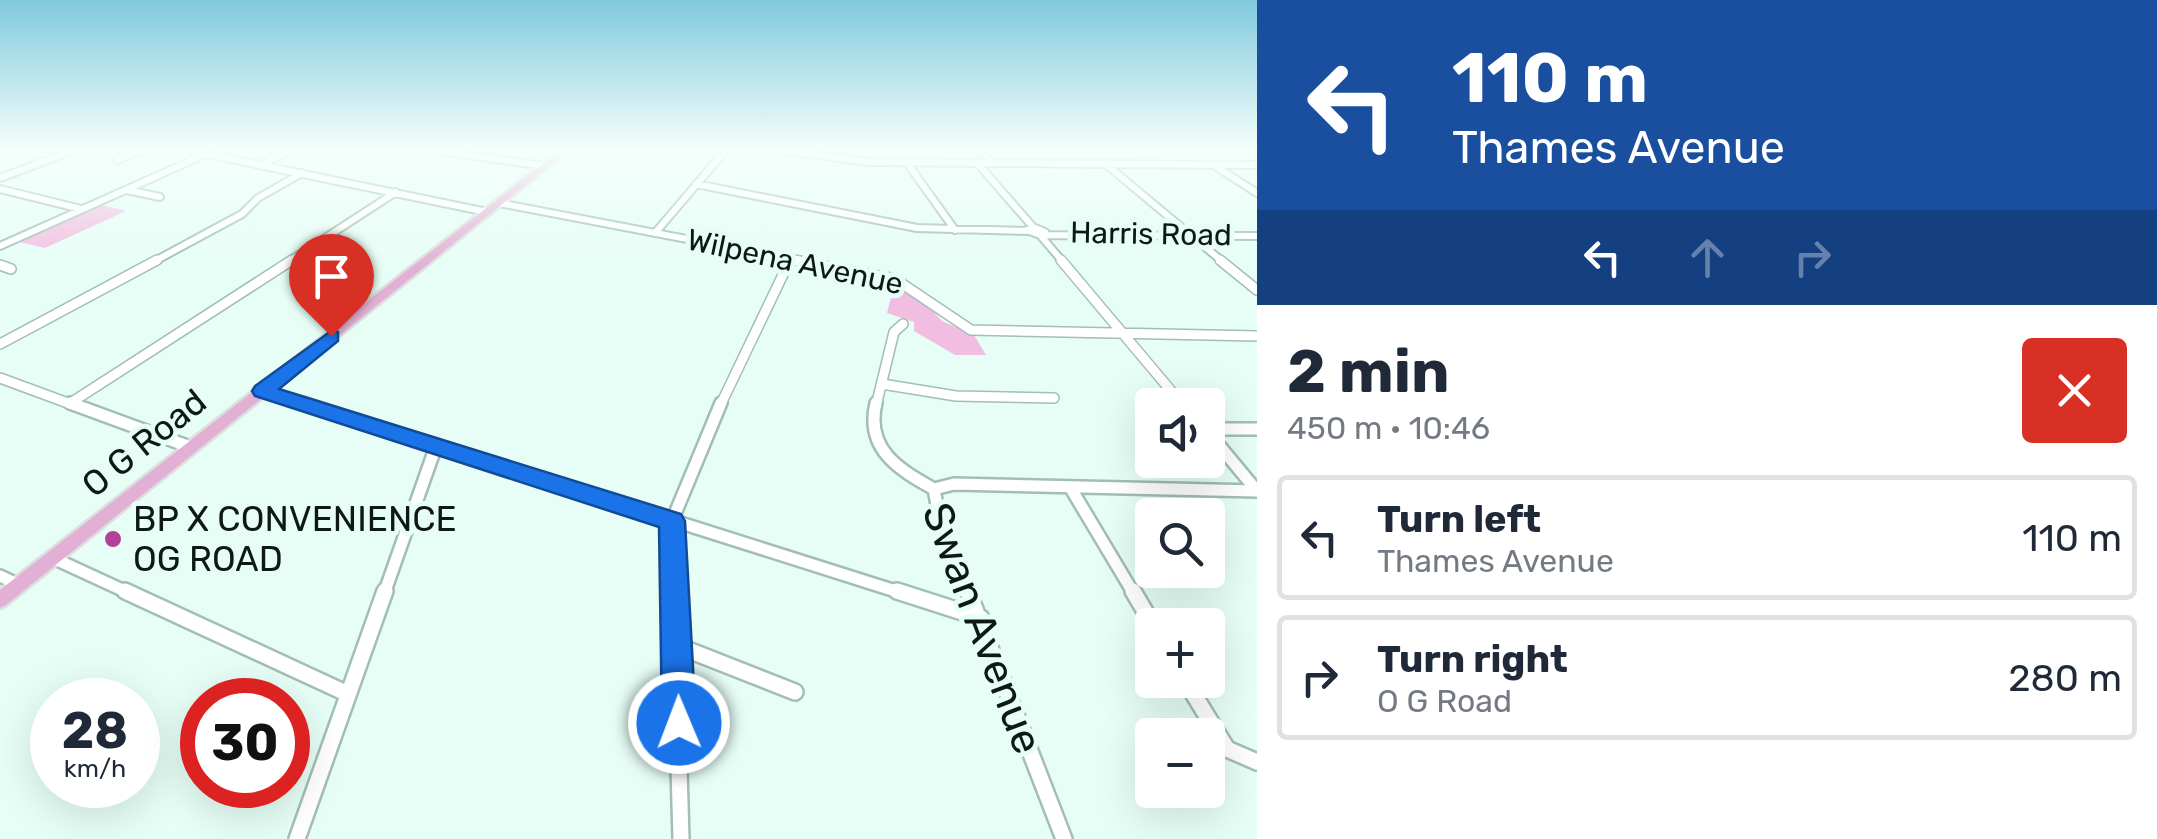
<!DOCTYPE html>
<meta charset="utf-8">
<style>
body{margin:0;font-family:Rubik,sans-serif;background:#f6f6f7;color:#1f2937;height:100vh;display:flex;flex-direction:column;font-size:38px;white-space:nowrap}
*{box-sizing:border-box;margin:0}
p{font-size:32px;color:#747a83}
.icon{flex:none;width:55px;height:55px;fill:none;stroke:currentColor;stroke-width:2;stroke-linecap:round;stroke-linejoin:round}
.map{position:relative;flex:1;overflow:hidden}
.details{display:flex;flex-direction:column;background:#fff;width:900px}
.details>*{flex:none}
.banner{background:#1a4fa0;color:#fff;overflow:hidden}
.tools{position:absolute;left:1135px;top:388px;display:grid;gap:20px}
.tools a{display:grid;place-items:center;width:90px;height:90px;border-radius:10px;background:#fff;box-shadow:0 10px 40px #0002;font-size:50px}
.speed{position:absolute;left:30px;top:678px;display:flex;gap:20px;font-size:50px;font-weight:700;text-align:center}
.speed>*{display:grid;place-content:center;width:130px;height:130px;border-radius:50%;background:#fff;box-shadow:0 10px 40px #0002;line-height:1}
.speed small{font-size:25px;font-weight:400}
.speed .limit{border:15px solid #d22;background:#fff;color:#111}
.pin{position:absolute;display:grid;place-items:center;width:85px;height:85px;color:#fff;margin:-102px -42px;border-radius:50% 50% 50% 0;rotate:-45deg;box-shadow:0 0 10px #0007}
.pin .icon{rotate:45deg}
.me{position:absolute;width:110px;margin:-55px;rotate:359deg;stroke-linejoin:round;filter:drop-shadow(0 0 8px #0008)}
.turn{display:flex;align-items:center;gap:35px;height:210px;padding:0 30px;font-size:45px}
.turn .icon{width:130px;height:130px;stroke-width:2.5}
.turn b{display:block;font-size:70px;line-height:85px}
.lanes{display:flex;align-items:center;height:95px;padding:0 30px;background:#0003;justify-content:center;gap:50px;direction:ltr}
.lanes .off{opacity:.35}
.round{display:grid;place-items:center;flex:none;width:105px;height:105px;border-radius:10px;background:#f6f6f7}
.summary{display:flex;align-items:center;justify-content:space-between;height:170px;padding:0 30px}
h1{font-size:60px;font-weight:700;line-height:75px}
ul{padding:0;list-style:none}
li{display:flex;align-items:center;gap:30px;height:125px;margin:0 20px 15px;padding:0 10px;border:5px solid #e0e1e3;border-radius:10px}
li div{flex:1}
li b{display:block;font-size:38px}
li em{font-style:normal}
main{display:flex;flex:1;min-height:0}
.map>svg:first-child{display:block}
.green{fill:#f1bee1}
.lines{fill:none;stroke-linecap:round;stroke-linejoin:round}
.minor-far3-casing{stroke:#a2beb5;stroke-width:10}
.minor-far2-casing{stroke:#a2beb5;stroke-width:12}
.minor-far1-casing{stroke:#a2beb5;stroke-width:16}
.minor-casing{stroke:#a2beb5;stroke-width:20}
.major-casing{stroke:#dddfde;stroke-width:5}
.minor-far3{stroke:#fff;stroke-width:6}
.minor-far2{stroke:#fff;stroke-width:9}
.minor-far1{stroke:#fff;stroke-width:11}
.minor{stroke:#fff;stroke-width:15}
.major{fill:#e2b0d4;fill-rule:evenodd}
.route{fill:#1a73e8;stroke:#114b97;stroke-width:2.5}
.poi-dot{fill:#b44199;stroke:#e6fef6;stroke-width:4}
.labels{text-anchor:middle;stroke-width:10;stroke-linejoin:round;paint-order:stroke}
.far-street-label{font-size:30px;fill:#0e1916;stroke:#e6fef6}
.street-label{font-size:35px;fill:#0e1916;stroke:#e6fef6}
.poi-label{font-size:35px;fill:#0e1916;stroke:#e6fef6;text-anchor:start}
.near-street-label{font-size:42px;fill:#0e1916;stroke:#e6fef6}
</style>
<main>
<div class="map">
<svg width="1257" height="839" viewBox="0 0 1257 839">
<rect width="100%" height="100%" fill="#e6fef6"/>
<path class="green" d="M102,205l24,6 -81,37 -26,-6z
M895,282l21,11 26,28 32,14 12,20h-31l-41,-24v-9l-27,-9z"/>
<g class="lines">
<defs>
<path id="minor-far3" d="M192,151l295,61
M439,151l106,15
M787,151l82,11 388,3
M980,151l12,12
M117,160l23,-9
M907,163l48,67
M263,164l26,-13
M978,164l55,63
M1108,166l115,96
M1215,166l42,27
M0,178l72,-27
M696,184l221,44 111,3
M0,189l81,20
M127,190l33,7
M499,203l308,59
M1045,232l-12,-5 -6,3 13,5 217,1
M655,233l70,-82
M1040,235l23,27
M0,246l206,-92
M153,262l89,-48 16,-16 44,-25
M288,262l108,-70"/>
<path id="minor-far2" d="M794,260l101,19 76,51 286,6
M1061,260l122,145
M1220,260l37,30
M0,265l11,4
M0,344l157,-84
M0,378l76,28
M882,384l74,12 98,2
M263,391l47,15
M69,404l223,-144
M720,406l70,-146
M876,406l18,-74 9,-8"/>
<path id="minor-far1" d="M70,403l120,44
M302,403l603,191
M876,403c-11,46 22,66 58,86l5,27 30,78
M1208,429h49
M1208,432l49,59
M1070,487l64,107
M934,489l20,-5 303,7
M53,558l78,36
M0,576l19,9
M384,594l52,-148
M674,594l-2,-73 49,-118"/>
<path id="minor" d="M125,591l223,103
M674,591l7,248
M897,591l84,27
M968,591l96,248
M1133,591l20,34
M678,646l117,46
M1185,680l42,69 30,13
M297,839l88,-248"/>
<path id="major" d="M559,151h9l-562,454 -6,3v-18z"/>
</defs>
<use href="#minor-far3" class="minor-far3-casing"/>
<use href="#minor-far2" class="minor-far2-casing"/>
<use href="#minor-far1" class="minor-far1-casing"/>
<use href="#minor" class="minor-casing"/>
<use href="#major" class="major-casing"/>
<use href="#minor-far3" class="minor-far3"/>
<use href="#minor-far2" class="minor-far2"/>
<use href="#minor-far1" class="minor-far1"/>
<use href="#minor" class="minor"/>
<use href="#major" class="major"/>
</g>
<linearGradient id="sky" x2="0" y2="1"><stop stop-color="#81cadd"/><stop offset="0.56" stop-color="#f4fffb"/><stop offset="1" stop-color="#f4fffb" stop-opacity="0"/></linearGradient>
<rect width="1257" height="268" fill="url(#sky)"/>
<path class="route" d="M331,331l7,1v9l-59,48 402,125 4,7 11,202 -5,12 -12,5 -12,-5 -5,-12 -3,-196 -404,-131 -3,-5 3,-5z"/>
<circle class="poi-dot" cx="113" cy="539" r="10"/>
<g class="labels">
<g class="far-street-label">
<text transform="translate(1151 234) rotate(1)" y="10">Harris Road</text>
<text transform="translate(795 262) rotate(12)" y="10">Wilpena Avenue</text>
</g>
<g class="street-label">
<text transform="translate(144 443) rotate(-39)" y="12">O G Road</text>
</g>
<g class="poi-label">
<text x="133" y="531">BP X CONVENIENCE<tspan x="133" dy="40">OG ROAD</tspan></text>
</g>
<g class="near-street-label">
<text transform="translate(983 628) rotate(69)" y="15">Swan Avenue</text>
</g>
</g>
</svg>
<div class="tools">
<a><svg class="icon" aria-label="sound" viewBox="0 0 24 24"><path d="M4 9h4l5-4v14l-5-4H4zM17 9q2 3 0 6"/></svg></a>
<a><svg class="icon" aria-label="search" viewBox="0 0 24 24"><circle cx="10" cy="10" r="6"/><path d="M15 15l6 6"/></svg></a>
<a>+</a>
<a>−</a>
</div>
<div class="speed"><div>28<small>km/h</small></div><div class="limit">30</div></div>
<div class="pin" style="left:331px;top:336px;background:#d93025"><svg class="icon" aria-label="arrive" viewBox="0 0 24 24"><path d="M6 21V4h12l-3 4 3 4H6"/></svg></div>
<svg class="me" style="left:679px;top:723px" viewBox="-20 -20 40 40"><circle r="17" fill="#1a73e8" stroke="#fff" stroke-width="3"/><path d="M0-11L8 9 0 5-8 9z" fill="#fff"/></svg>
</div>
<section class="details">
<div class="banner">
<div class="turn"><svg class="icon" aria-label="left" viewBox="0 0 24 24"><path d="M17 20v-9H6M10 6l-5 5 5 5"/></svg><div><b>110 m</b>Thames Avenue</div></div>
<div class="lanes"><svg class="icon" aria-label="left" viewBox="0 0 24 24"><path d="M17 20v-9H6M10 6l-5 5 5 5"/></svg><svg class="icon off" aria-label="ahead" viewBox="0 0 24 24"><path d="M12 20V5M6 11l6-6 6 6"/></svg><svg class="icon off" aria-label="right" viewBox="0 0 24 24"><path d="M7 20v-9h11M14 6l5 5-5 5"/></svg></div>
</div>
<div class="summary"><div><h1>2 min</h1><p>450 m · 10:46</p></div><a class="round" style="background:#d93025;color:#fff"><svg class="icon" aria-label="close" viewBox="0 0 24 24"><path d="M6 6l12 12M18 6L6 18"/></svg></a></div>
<ul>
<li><svg class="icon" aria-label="left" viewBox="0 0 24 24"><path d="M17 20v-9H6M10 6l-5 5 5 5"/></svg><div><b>Turn left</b><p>Thames Avenue</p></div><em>110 m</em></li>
<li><svg class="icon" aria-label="right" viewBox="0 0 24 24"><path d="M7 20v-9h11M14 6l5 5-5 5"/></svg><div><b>Turn right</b><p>O G Road</p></div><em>280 m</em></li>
</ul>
</section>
</main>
